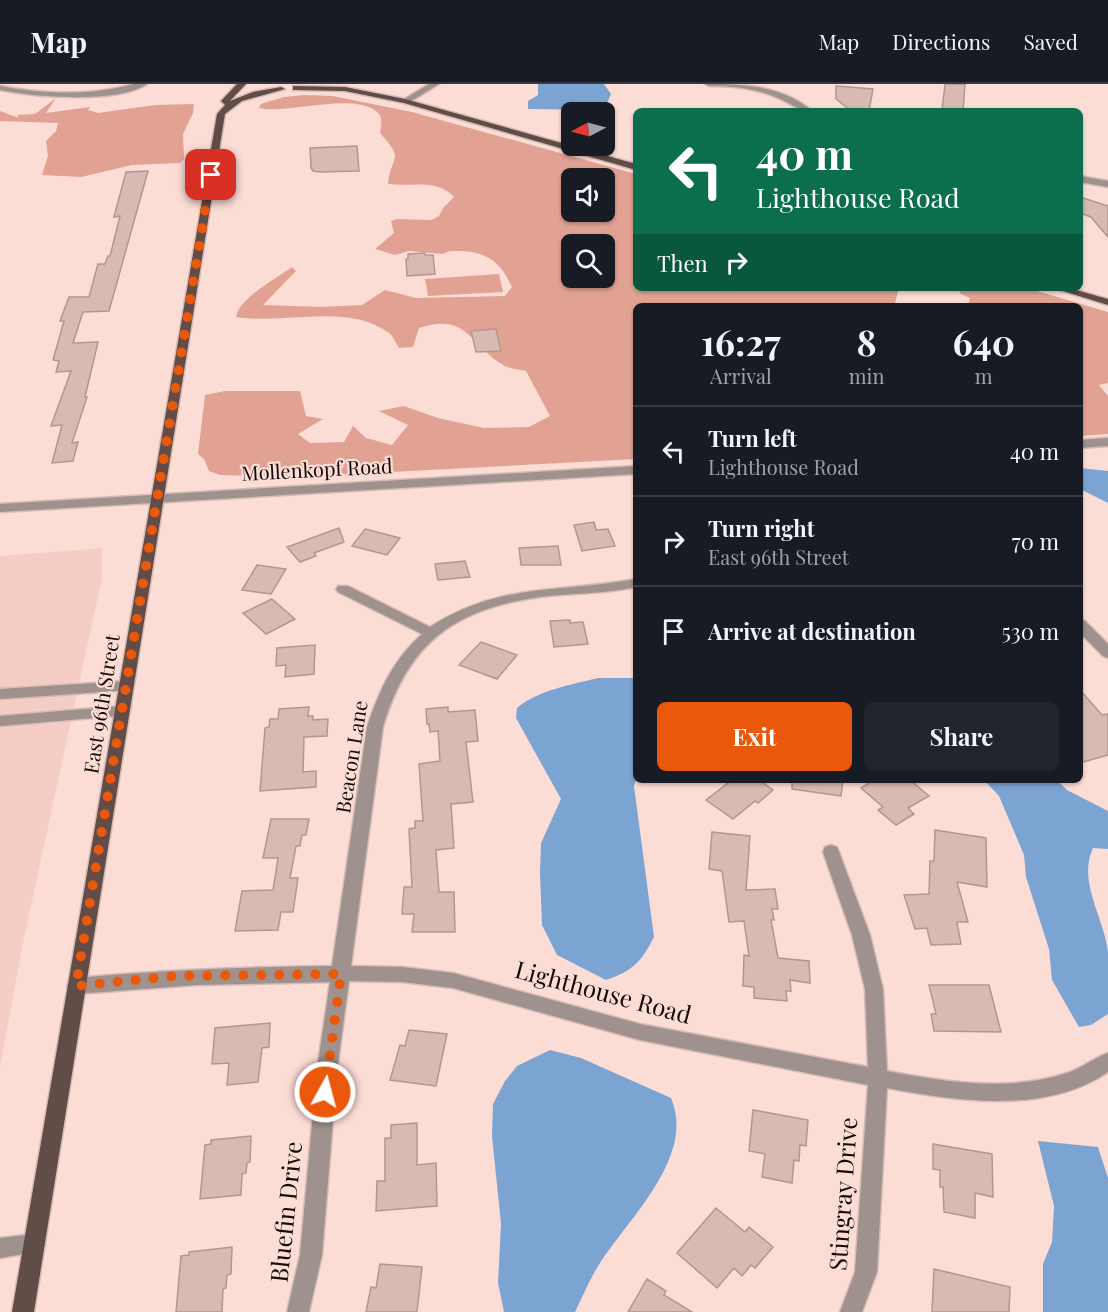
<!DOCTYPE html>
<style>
body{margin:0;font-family:"Playfair Display",serif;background:#20242c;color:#f1f3f6;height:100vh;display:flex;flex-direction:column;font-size:22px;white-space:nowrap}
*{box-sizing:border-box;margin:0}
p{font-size:20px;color:#9ea1a6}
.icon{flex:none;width:33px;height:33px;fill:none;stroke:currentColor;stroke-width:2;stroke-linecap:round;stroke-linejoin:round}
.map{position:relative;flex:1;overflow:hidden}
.panel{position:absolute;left:633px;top:219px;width:450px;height:480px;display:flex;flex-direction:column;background:#171b24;border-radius:9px;box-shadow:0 2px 4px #0004}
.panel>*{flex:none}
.top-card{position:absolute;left:633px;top:24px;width:450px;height:183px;border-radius:9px;box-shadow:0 2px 4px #0004;background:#0b6e4f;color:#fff;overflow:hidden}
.needle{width:39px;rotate:264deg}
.buttons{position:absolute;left:561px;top:18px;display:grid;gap:12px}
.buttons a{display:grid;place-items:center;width:54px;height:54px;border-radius:9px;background:#171b24;box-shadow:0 2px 4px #0004;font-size:30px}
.pin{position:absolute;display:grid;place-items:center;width:51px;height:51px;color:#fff;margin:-26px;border-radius:12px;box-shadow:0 3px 9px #0006}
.me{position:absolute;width:66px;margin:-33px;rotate:7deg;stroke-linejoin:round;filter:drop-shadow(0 0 4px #0008)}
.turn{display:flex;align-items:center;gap:21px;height:126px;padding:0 24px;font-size:27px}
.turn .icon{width:78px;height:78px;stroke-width:2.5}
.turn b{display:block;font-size:42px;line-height:51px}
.then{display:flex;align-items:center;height:57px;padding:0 24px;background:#0003;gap:12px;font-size:22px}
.eta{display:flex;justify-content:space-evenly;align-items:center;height:102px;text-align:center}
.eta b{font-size:36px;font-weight:700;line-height:42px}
.primary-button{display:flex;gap:12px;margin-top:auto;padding:12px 24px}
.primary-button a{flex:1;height:69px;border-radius:9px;background:#ea580c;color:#fff;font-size:24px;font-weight:700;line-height:69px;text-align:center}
.primary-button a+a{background:#20242c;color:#f1f3f6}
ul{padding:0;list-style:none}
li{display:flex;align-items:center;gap:18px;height:90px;padding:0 24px;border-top:2px solid #363941}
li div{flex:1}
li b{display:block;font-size:22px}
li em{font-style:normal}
header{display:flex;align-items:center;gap:36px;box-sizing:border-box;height:84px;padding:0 30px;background:#171b24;border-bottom:2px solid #363941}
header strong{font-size:28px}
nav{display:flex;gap:33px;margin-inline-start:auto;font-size:21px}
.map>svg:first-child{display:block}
.built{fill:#f4cec5}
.green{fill:#e2a293;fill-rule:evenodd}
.water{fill:#7ca4d3}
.building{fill:#d8bab3;stroke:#b3968f;stroke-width:1.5}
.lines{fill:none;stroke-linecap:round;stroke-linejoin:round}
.minor-casing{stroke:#d7bbb5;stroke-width:3}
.major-casing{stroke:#d7bbb5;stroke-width:3}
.minor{fill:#9e918e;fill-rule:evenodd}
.major{fill:#624c47;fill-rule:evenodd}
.route{stroke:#ea580c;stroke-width:10;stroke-dasharray:0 18}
.labels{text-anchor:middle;stroke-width:4.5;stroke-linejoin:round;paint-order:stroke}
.street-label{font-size:20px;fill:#140b08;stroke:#fcddd6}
.near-street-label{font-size:24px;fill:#140b08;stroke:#fcddd6}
</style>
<header>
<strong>Map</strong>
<nav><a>Map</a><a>Directions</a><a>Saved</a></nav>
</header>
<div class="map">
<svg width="1108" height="1228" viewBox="0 0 1108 1228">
<rect width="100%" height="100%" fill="#fcddd6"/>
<path class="built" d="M102,464v30l-78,360 -24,129v-511z"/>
<path class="green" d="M304,11l29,1 79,16 224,62v114h263l-4,15 11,3h-270v153l-338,18 -78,-2 -11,-4 -5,-12 -6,-5 7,-59 20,-4h75l6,25 17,3 -25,15 12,9 34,-1 9,-16 13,12 26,7 16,-20 -29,-14 25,-5 34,12 46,10 45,-1 21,-11 -24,-45c-7,-2 -17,-2 -23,-6 -34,-21 -36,-53 -84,-37l-6,19 -14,1c-3,-5 -6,-12 -10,-15 -41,-31 -106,-8 -153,-16 2,-18 41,-39 56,-50l4,4 -33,34 59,2 40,-2 23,-15 31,8 89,-2 7,-9c-11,-24 -24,-35 -51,-36 -7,0 -12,-1 -18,3l-34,-3 -14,4 -20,-6 19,-16 -3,-12 6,-2 34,1 8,-4 4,-8 11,-11c-17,-19 -43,-10 -66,-13 3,-30 18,-22 -8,-51 1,-6 3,-14 -1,-19 -21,-24 -92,1 -120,-6l2,-4 23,-7zM572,94h32v34h-32zM572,160h32v34h-32z
M56,14l-10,15 44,-6 -2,3 10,3 57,-8 39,-1 -1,9 -10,21 1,25 -4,4 -48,2 -51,12 -39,-2 6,-19 -2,-15 10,-10 2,-8 -58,-2v-10l19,7 -2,-3 18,-1z
M499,190l4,18 -75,4 -3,-17z
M957,204h70l81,24v71l-9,2 9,11v38l-28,2v-130h-112l2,-8 -9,-4z"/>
<path class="water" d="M538,0h66l7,10 -7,16 -76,-1v-8l10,-6z
M1080,384l28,3v32l-28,-14z
M598,594h38v102l-2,6 20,151c-13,25 -21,34 -48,43l-49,-25 -15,-30 -2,-52 1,-30 20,-44 -45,-81 1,-10c21,-18 54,-23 81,-30z
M984,696h73l10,10 41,21v38l-15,-1c-16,34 12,71 15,105 0,20 0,41 0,61l-17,11 -12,2 -27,-47 -3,-31 -23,-72 -2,-22 -25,-59z
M550,966l31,8 90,40c25,58 -42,120 -71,165 -10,15 -17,33 -25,49h-71l-6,-29 3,-59 -9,-88 1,-32 12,-23 12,-15z
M1038,1057l60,6 10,31v134h-65v-48l9,-22 2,-36z"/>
<path class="building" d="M945,0h20l-2,27h-21z
M836,2l37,3 -4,22h-18l-15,-12z
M357,62l2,25 -39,1 -7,-1 -2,-3 -1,-20z
M148,87l-39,140 -26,1 -10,31 25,-1 -13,55h2l-15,46 6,-1 -5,19 -21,2 10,-38 -11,1 20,-55 -15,1 3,-11 -6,-1 11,-39h-4l9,-24h20l9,-33h7l3,-8h2l10,-40 -6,1 12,-45z
M1080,113l28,9v31l-17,-20 -11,-4z
M425,169v2h8l2,19 -28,2 -1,-17h2v-5z
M496,245l5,22 -25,1 -5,-21z
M594,438l2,8 12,-1 7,17 -33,5 -8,-26z
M339,444l5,14 -30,11 2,3 -16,6 -13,-15z
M365,445l35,9 -13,17 -35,-9z
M558,462l3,19h-40l-2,-17z
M465,477l5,16 -32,3 -3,-16z
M257,481l29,4 -15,25 -29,-4z
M272,515l23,20 -29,15 -23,-21z
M570,536v3l13,-1 5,22 -34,3 -4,-26z
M481,558l36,13 -20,24 -38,-14z
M315,561l-1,29 -29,3 1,-12 -10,1 1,-18z
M1080,606l22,25 6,-1v41l-28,8z
M309,623l-1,9h5v4l15,-1 -1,17 -23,1 -1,35 13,-1v16l-56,4 5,-63 4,-1 1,-8h8l1,-10z
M448,623v5l27,-2 3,31 -12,1 7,60 -22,2 3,44 -18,2 3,42h15l1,40h-43l2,-18h-12l2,-27h8l-3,-58 6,-1v-7h8l-4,-57 21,-3 -2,-30 -8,1 -1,-8h-2l-1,-15z
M732,696h27l14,10 -15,13 -3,-2 -22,18 -27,-19z
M792,696h51l-2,16 -49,-7z
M874,696h36l19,16 -21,12 6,6 -18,11 -18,-15 5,-3 -22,-19z
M271,735h38l-3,16h-4l-2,11h-4l-6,32h8l-5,34h-12l-3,18 -43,1 7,-40 31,-1 5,-32h-15z
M935,746l51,8 1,49 -30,-5 11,40h-11l4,22 -30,1 -4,-17 -12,1 -11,-34 25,-1 1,-33h4z
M712,748l38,4 -4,54 29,-1 3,20h-6l2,11h-3l7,38 31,3 1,22 -20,-3 1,11h-5l1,10 -33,-3v-11l-11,-1 1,-31 5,1 -5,-35 -15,1 -7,-51 -13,-2z
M929,901h60l12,47 -67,-1 -3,-17h5z
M270,939l-1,24 -7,1 -4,34 -31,3 2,-22 -17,1 3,-36z
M409,946l38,4 -11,52 -46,-6 10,-35 5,1z
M753,1026l55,10 -2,26 -6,-1 -1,16 -5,-1 -2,23 -30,-6 3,-23 -16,-3z
M417,1039v42l19,-2 1,43 -61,5 1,-30h8v-43h6v-13z
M251,1052l-1,26 -3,1 -1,10 -4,1 -1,21 -41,4 5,-54 6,-1v-4z
M933,1060l59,10 1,43 -18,-4v25l-31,-6 -1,-25h-3v-17l-7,-1z
M716,1124l29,24 4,-5 24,20 -18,21 -4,-3 -9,11 -8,-8 -17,20 -40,-35z
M232,1163l-1,27 -4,1 -1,13 -3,1 -1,23h-46l5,-56 8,-1v-3z
M380,1180l42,3 -5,45h-51l5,-25 5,1z
M934,1185l76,18 -1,25h-77z
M647,1195l19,12 -2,4 28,17h-64z"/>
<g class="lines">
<defs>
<path id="minor" d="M134,0h13c-30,20 -112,13 -147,6v-4c43,8 91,10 134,-2z
M429,0h10l-31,19 -7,-2z
M705,0c37,0 77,1 107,27 -14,0 -21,-8 -34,-13 -23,-10 -45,-12 -69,-12z
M1080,92l28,5v6l-28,-5z
M1108,354v8l-28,2v-8z
M636,382v8l-636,38v-8z
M636,495v8c-32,7 -64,6 -96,10 -86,12 -132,46 -157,130l-32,239 51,1 51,6 187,51 228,43 -3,-78 -13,-54 -29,-83 2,-5 6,-2 6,2 2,5 31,83 13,54 4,82c58,11 122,21 180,2 15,-5 27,-15 41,-20v19c-63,43 -151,29 -221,16l-10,184 -15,40h-22l15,-40 13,-187 -228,-45 -187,-52 -51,-6 -53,-1 -12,89 -15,185 -13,57h-22l13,-57 17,-185 13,-88 -133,3 -121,9 -6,-3 -3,-5 3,-5 6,-3c85,-8 171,-11 256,-12l35,-239c12,-36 26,-67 55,-93l-84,-42 -2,-3 2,-3h10l82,41c70,-45 130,-34 206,-48z
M1080,535l5,2 23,23v14l-5,-2 -23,-23z
M126,597l5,1 2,4 -2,4 -131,9v-10z
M122,622l5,1 3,4 -3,4 -127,11v-10z
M34,1150l8,3 3,7 -3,7 -42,7v-20z"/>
<path id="major" d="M237,0h9l-16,17 23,-9 28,-5 4,2 -43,12 -17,13 -191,1198h-22l205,-1198 8,-9 -4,-4z
M293,2l52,1 60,12 231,65v6l-232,-67 -59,-12 -49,-1h-3z
M1053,204h16l39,11v6z"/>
</defs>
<use href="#minor" class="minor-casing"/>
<use href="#major" class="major-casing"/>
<use href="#minor" class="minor"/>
<use href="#major" class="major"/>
</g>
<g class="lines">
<path class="route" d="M211,91l-135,811 100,-10 165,-2 -16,118"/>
</g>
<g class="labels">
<g class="street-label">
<text transform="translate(317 386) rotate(-3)" y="7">Mollenkopf Road</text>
<text transform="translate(102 620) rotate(-81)" y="7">East 96th Street</text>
<text transform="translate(352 673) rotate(-81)" y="7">Beacon Lane</text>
</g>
<g class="near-street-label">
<text transform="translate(603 909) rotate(15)" y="8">Lighthouse Road</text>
<text transform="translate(844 1110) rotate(-86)" y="8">Stingray Drive</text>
<text transform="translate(287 1128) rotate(-84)" y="8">Bluefin Drive</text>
</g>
</g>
</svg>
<div class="buttons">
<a><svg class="needle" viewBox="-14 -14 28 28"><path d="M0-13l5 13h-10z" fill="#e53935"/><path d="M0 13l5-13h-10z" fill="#9ea1a6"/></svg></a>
<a><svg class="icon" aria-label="sound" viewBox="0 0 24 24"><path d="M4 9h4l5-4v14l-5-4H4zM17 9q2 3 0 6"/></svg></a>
<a><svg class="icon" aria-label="search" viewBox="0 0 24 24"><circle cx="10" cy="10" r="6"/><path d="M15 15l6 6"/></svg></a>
</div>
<div class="pin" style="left:211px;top:91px;background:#d93025"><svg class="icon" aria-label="arrive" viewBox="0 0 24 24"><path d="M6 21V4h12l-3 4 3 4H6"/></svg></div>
<svg class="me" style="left:325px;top:1008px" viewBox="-20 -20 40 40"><circle r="17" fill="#ea580c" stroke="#fff" stroke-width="3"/><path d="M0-11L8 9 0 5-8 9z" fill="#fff"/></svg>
<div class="top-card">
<div class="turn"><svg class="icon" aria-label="left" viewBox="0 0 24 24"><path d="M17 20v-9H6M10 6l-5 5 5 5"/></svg><div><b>40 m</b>Lighthouse Road</div></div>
<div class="then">Then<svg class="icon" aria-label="right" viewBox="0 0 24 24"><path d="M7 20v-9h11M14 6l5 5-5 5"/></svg></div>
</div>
<section class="panel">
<div class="eta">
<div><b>16:27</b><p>Arrival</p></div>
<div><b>8</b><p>min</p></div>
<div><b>640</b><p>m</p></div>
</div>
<ul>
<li><svg class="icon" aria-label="left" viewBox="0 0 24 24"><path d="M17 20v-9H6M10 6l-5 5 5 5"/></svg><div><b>Turn left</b><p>Lighthouse Road</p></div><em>40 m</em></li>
<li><svg class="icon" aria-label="right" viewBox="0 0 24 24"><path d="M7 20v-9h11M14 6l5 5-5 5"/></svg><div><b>Turn right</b><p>East 96th Street</p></div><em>70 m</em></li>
<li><svg class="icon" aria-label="arrive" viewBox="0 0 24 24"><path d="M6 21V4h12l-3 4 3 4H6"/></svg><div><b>Arrive at destination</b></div><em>530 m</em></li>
</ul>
<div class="primary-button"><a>Exit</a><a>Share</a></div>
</section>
</div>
